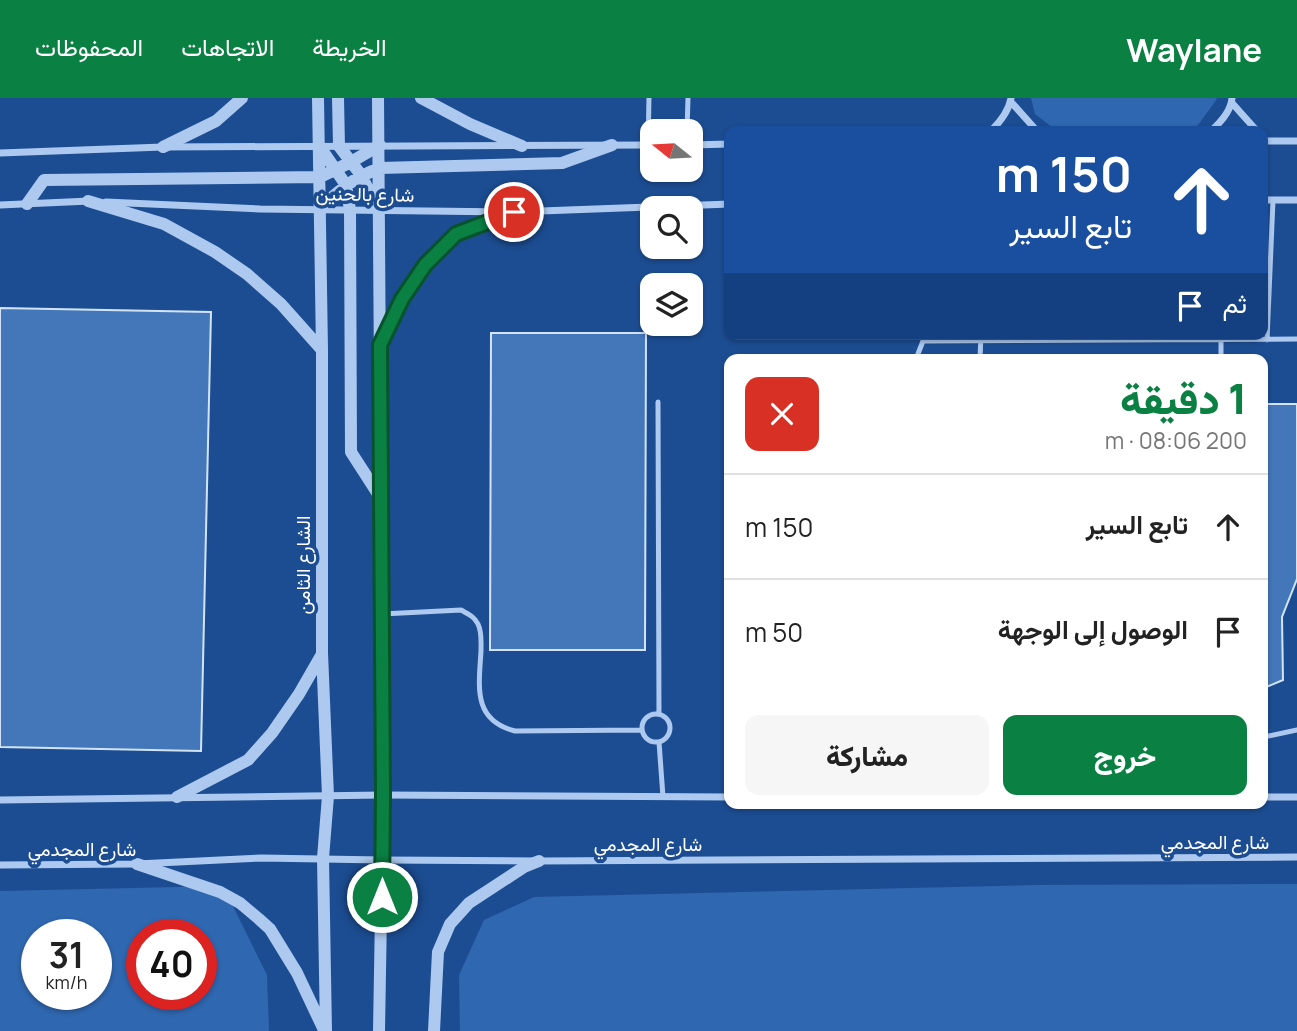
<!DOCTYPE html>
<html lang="ar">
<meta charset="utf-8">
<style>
body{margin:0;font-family:Manrope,Vazirmatn,sans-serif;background:#f6f6f6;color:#222;direction:rtl;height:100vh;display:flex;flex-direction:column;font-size:26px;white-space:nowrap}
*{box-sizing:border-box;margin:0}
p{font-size:23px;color:#767676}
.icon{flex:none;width:38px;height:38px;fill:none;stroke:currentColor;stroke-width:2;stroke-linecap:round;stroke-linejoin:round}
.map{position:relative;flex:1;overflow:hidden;direction:ltr}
.panel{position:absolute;left:724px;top:256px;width:544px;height:455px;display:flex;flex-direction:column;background:#fff;border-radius:14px;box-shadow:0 2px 5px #0004;direction:rtl}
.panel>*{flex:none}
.top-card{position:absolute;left:724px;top:28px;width:544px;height:214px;border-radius:14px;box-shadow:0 2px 5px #0004;direction:rtl;background:#1a4fa0;color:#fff;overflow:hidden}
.needle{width:46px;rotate:288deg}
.fabs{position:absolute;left:640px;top:21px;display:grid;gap:14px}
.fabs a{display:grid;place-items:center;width:63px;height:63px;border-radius:14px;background:#fff;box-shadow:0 2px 5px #0004;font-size:35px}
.speed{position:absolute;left:21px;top:821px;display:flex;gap:14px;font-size:35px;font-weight:700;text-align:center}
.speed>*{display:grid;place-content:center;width:91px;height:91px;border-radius:50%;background:#fff;box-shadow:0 2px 5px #0004;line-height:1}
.speed small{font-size:18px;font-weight:400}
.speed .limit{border:10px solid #d22;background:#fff;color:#111}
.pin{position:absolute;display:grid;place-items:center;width:60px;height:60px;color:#fff;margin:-30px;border:4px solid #fff;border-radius:50%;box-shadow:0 2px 7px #0007}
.me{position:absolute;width:77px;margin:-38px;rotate:0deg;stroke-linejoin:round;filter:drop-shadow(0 0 5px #0008)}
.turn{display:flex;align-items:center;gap:24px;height:147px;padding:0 21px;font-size:32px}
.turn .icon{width:91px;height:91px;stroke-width:2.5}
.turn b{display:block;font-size:49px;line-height:60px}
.then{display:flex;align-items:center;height:66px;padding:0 21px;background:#0003;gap:14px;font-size:26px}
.round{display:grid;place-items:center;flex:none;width:74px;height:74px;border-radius:14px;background:#f6f6f6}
.headline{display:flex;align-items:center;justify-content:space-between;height:119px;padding:0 21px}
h1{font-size:42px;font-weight:800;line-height:52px;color:#0b8043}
.action{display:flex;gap:14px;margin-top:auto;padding:14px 21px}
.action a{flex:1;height:80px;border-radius:14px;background:#0b8043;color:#fff;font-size:28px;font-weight:800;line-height:80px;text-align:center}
.action a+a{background:#f6f6f6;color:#222}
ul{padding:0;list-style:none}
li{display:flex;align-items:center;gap:21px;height:105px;padding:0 21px;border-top:2px solid #e0e0e0}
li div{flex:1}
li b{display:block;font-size:26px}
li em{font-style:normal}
header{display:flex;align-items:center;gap:42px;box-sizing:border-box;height:98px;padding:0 35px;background:#0b8043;color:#fff}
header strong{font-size:33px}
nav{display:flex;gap:38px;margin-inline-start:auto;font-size:24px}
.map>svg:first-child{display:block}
.green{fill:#2f67b0;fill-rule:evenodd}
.building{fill:#4477b9;stroke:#d3e4fa;stroke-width:2}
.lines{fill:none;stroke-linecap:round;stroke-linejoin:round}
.service{stroke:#adc9ef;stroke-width:5}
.minor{stroke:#adc9ef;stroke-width:7}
.tertiary{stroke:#adc9ef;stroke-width:12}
.route-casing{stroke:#07532c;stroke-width:18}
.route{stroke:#0b8043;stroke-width:12}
.labels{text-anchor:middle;stroke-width:7;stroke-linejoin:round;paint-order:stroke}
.street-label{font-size:19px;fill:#fff;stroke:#1c4d92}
</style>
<header>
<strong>Waylane</strong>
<nav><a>الخريطة</a><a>الاتجاهات</a><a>المحفوظات</a></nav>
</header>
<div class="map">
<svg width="1297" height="933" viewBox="0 0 1297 933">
<rect width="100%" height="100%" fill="#1c4d92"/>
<path class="green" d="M1031,0h185l1,1 -19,26 -8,6h-133l-22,-17z
M1297,786v147h-837l-1,-56 25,-55 50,-23 502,-12z
M223,788l44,89 2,56h-269v-140zM37,836h59v60h-59zM142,836h59v60h-59z"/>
<path class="building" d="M0,210l211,4 -10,439 -201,-4z
M491,235h155l-1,317h-155z
M1264,306h33v175l-15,38 1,63 -19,8z"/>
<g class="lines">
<path class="service" d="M687,33l1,-33
M648,47l1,-47
M1221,242v19
M1267,242l6,-140
M916,261l7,-18 374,-2
M980,261l1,-25
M658,304l1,312
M382,516l79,-4c7,4 13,6 17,14 4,8 3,18 3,27 -2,35 -9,69 34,80l127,-1
M642 630a14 14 0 1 1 28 0a14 14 0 1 1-28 0Z
M1264,639l33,-7
M659,644l4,55"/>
<path class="minor" d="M1011,4l26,29
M1232,5l25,28
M991,33c9,-9 18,-20 20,-33
M1211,33c9,-8 20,-20 21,-33
M1264,43h33
M691,47l39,-1
M0,55l163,-6 490,-2
M1264,102h33
M106,104l154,7 254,3 216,-8
M0,107l90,-4
M1264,699h33
M0,702l383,-5 347,2
M0,767l137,-1 124,-6 121,2 157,1 758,-4"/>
<path class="tertiary" d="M318,0l4,252v303l6,143 -5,62 3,173
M338,0l1,48 22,29 17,34
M378,0l5,697 -4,236
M421,0l49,26 52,22
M163,49l53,-26 26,-23
M320,49l26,38 4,25 1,242 29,45
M88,103l76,23 51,28 32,22 34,30 41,46
M27,106l17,-24 276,-3 31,-15 29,-17
M320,110c21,-19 33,-30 60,-40l182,-5 50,-18
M382,244l20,-43 23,-34 31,-31 58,-22
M177,699l71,-37 24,-27 27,-39 23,-40
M137,766l83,28 20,11 19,16 11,10 27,44 26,55
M434,933l4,-79 12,-28 19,-21 55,-36 15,-6"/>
</g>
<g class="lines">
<defs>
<path id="route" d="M382,799l1,-102 -3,-450 22,-46 23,-34 31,-31 58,-22"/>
</defs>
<use href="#route" class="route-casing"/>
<use href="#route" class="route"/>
</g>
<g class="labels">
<g class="street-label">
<text transform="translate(365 96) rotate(1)" y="7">شارع بالحنين</text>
<text transform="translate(303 467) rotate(-90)" y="7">الشارع الثامن</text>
<text x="1215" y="751">شارع المجدمي</text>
<text x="648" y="753">شارع المجدمي</text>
<text x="82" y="758">شارع المجدمي</text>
</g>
</g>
</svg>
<div class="fabs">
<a><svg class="needle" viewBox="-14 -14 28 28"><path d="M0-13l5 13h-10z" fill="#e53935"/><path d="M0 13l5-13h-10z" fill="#767676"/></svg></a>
<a><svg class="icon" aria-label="search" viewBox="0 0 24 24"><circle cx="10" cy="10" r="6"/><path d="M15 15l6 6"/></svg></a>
<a><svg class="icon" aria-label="layers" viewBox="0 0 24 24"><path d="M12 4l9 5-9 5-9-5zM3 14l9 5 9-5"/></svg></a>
</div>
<div class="speed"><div>31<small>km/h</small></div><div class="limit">40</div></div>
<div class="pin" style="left:514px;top:114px;background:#d93025"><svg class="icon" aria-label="arrive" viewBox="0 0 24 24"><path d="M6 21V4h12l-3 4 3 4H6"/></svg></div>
<svg class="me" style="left:382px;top:799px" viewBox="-20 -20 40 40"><circle r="17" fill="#0b8043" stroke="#fff" stroke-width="3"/><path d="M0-11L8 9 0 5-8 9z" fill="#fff"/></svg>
<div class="top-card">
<div class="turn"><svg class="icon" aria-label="ahead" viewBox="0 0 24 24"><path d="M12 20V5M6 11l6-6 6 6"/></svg><div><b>150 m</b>تابع السير</div></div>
<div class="then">ثم<svg class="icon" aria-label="arrive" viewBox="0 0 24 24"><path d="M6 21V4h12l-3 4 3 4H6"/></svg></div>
</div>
<section class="panel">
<div class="headline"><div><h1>1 دقيقة</h1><p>200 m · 08:06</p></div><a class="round" style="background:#d93025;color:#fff"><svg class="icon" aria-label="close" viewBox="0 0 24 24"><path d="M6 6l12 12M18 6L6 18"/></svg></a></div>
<ul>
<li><svg class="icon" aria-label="ahead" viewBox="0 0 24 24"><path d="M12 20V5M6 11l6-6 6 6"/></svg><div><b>تابع السير</b></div><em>150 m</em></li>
<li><svg class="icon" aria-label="arrive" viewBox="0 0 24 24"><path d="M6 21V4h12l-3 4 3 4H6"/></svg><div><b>الوصول إلى الوجهة</b></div><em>50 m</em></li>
</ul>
<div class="action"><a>خروج</a><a>مشاركة</a></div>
</section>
</div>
